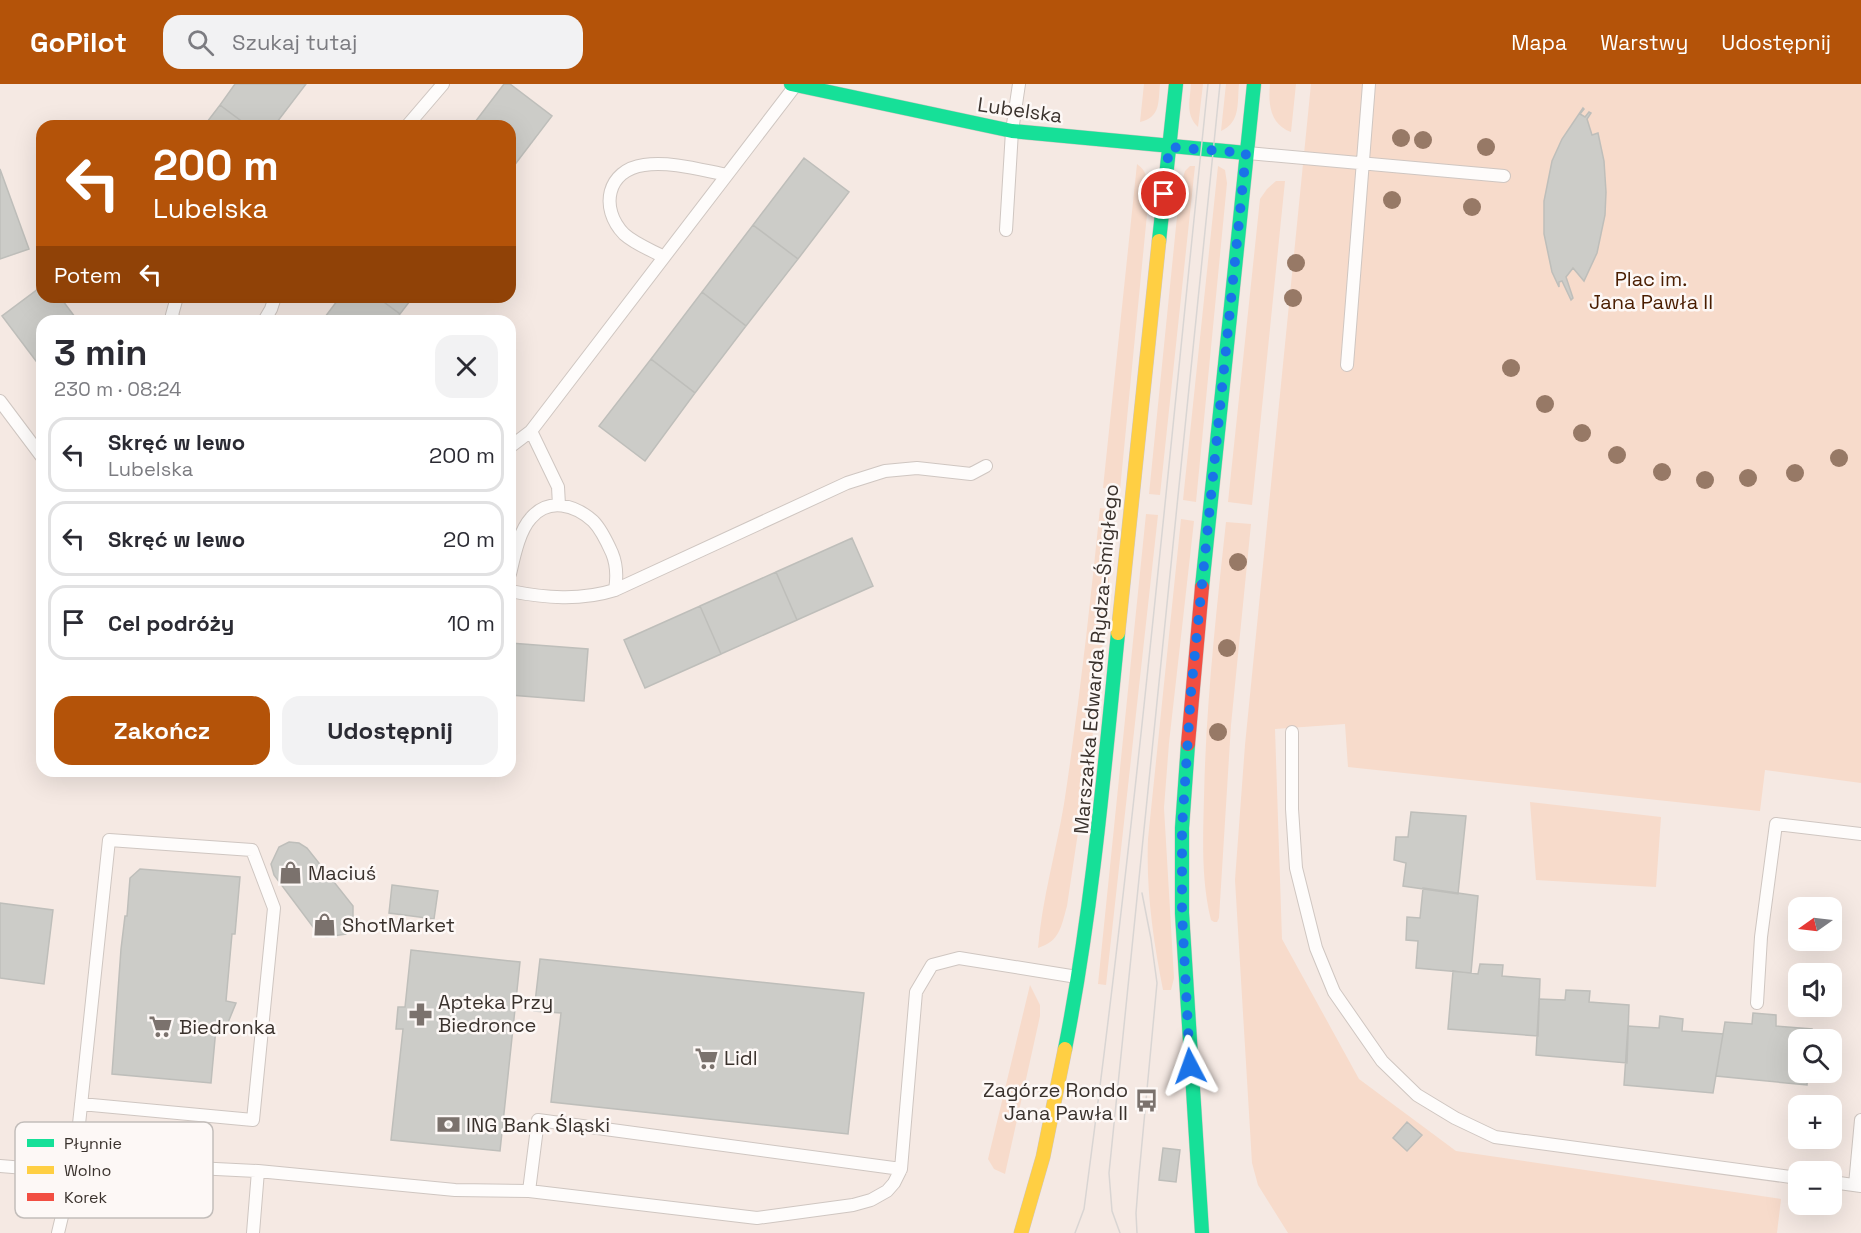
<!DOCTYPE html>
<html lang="pl">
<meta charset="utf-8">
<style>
body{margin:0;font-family:"Space Grotesk",sans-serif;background:#f2f2f3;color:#2b2b33;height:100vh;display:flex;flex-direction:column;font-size:22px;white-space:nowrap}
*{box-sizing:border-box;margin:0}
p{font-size:20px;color:#7c7c81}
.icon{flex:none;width:33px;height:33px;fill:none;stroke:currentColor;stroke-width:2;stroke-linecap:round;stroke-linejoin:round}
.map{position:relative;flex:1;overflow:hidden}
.drawer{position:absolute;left:36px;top:231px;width:480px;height:462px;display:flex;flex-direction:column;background:#fff;border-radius:18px;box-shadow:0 6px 24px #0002}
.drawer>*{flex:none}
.top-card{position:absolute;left:36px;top:36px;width:480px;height:183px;border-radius:18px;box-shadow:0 6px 24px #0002;background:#b45309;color:#fff;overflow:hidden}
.needle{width:39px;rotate:256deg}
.tools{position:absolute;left:1788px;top:813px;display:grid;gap:12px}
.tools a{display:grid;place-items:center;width:54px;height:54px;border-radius:12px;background:#fff;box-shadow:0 6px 24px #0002;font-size:30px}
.pin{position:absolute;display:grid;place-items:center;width:51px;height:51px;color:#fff;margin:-26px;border:3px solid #fff;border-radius:50%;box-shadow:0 2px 6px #0007}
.me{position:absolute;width:66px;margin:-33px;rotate:356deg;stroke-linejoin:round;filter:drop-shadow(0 0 4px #0008)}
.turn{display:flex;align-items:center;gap:21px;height:126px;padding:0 18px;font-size:27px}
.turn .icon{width:78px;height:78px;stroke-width:2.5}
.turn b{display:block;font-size:42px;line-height:51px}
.then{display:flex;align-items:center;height:57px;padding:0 18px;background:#0003;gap:12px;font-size:22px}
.round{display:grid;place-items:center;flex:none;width:63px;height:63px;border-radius:18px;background:#f2f2f3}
.head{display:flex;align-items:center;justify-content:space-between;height:102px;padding:0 18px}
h1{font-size:36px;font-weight:800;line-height:45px}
.cta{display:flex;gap:12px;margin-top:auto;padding:12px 18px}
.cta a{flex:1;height:69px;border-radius:18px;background:#b45309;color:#fff;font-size:24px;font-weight:800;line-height:69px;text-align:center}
.cta a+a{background:#f2f2f3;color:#2b2b33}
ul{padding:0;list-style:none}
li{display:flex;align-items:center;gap:18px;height:75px;margin:0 12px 9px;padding:0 6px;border:3px solid #e1e1e2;border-radius:18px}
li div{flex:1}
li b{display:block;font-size:22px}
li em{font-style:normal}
header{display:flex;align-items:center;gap:36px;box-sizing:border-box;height:84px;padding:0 30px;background:#b45309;color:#fff}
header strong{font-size:28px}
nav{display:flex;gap:33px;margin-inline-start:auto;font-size:21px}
.search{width:420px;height:54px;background:#f2f2f3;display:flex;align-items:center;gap:15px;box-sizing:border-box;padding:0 21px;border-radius:18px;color:#7c7c81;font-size:22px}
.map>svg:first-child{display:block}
.green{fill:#f7dbcb}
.building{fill:#ccccc8;stroke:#bebeba;stroke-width:1.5}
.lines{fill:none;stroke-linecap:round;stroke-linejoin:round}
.lane-casing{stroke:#cfc6c1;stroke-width:14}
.fast-casing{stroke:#cfc6c1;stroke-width:15}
.slow-casing{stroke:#cfc6c1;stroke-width:15}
.jam-casing{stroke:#cfc6c1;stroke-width:15}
.lane{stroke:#fefcfb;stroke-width:12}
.fast{stroke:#16e098;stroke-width:14}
.slow{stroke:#ffcf43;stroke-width:14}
.jam{stroke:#f24e42;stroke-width:14}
.tram{stroke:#d9d5d3;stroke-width:1.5}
.tree{fill:#977966}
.route{stroke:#1a73e8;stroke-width:10;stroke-dasharray:0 18}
.labels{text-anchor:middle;stroke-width:5;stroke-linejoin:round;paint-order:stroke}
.street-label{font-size:20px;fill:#3a322d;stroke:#fdf8f6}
.park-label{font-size:20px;fill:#4a1d00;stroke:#fdf8f6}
.poi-label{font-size:20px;fill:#3a322d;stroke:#fdf8f6;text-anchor:start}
.key{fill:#fdf8f6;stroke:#c2bdba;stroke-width:1.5}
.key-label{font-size:16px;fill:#3a322d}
</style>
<header>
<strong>GoPilot</strong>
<div class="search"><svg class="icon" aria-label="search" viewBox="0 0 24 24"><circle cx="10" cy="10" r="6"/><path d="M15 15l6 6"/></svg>Szukaj tutaj</div>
<nav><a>Mapa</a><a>Warstwy</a><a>Udostępnij</a></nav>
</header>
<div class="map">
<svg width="1861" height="1149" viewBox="0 0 1861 1149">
<rect width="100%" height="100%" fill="#f5e9e3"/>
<path class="green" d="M1144,0h16c-2,18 1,33 -20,38z
M1191,0h12l-5,43c-13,-12 -8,-27 -7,-43z
M1226,0h13c-2,19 2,38 -18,47z
M1270,0h26l-5,48c-21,-8 -23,-28 -21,-48z
M1311,0h550v699l-96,-13 -5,41 -412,-44 -3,-43 -70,5 7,210 77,140 97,72 325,48 -4,34h-489l-30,-48 -6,-22 -17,-283 10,-135z
M1137,80c14,10 11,24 11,40l-28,286 -17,-2z
M1190,82h5l-35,329 -11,-1 31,-307 5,-16z
M1218,82l7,4 2,13 -31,319 -13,-2z
M1276,97h9l-33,324 -24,-3 32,-303 7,-10z
M1100,424l16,2 -20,202 -29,194c-6,21 -7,35 -29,42 4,-49 18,-96 26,-144 15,-99 26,-197 36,-296z
M1146,430l12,1 -52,470 -8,-1z
M1181,435l13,2 -25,222 -5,65 10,170 -3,12h-8c-10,-51 -17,-100 -15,-151z
M1226,438l25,2 -20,201 -12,193 -2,4h-3l-3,-2c-10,-40 -8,-83 -7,-123 2,-92 12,-183 22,-275z
M1530,718l131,15 -5,70 -120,-7z
M1030,901l10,20v11l-35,158 -11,-5 -6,-10z"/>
<path class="building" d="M235,0h71l-32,42h-26l-28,-21z
M504,0h6l42,32 -42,55v-45h-38z
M220,21l28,21h-44z
M1583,24l1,1 -4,5 5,3 4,-5 2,1 -4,6 5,16 6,-2 6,28 2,31 -1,23 -8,38 -13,28 -11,-13 -7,9 7,21 -2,2 -9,-19 -3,1v5l-7,-15 -8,-38v-33l8,-40 10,-22z
M804,74l45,34 -51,67 -45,-34z
M0,85l29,80 -29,10z
M753,141l45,34 -52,67 -44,-34z
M42,202v11h18l18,24h-36v48l-40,-53z
M702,208l44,34 -51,67 -44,-34z
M340,213h37l23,17 -5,7h-73z
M377,213h36l-13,17z
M651,275l44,34 -50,68 -46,-35z
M852,454l21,48 -76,34 -21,-48z
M776,488l21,48 -76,34 -21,-48z
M700,522l21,48 -76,34 -21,-48z
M510,559l78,6 -4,52 -74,-6z
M1411,728l55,4 -8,78 -55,-8 3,-23 -12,-3 2,-23h12z
M289,758l10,1 8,5 46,58v13l-7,15 -20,3 -10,-6 -42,-56 -3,-11 8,-17z
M140,785l100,8 -5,57h-3l-6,67 10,2 -11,27 -9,-2 -5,55 -99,-9 9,-125 4,-33h2l3,-38z
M392,801l46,6 -4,28 -45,-6z
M1423,804l55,8 -7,77 -55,-5 2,-27 -12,-1 1,-23 13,1z
M0,819l53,7 -9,74 -44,-6z
M411,866l109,12 -20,189 -109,-11 12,-111h-7l2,-22h7z
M540,875l324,34 -16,141 -297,-32 10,-89 -27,-2z
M1480,880l23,1 -1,11 38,3 -2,57 -90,-7 5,-58 25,3z
M1566,906l24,1 -1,11 40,3 -2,58 -91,-8 3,-56 26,1z
M1753,929l23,2v11l36,3 -1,11h-13v32h10l-1,13 -91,-9 9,-54 27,2z
M1660,932l23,3 -1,12 41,3 -10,59 -89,-8 4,-59 31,2z
M1407,1038l15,13 -15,16 -14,-13z
M1163,1064l17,2 -4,32 -17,-2z"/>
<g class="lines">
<defs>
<path id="lane" d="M407,42l36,-42
M1248,69l256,23
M1006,146l6,-99 7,-47
M664,173c-13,-7 -29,-13 -40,-23 -25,-26 -17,-64 20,-69 26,-4 57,5 83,10
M175,237l-3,-6 5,-18
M264,237l7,-12 4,-12
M1347,281l22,-281
M0,317l42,56
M531,347l27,56 1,18
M510,363l21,-16 264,-345
M510,490c4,-17 9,-43 21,-56 18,-21 44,-13 62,3 7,7 15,23 19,32 5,12 5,25 3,37 -35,11 -70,8 -105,1
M615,506l232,-107 38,-12 32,-3 54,6 15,-8
M1292,648v77l4,59 20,80 18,44 48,69 35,34 38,23 40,19 303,41
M1757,919l4,-66 15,-113 85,10
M81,1020l172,16 21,-212 -22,-58 -143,-10 -34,322 183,9 197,19 74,1 9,-71 363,49 15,-177 16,-27 27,-7 118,19
M0,1082l37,3 38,-7 -17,71
M1832,1098l29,4
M1855,1101l6,-65
M529,1107l228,27 96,-13 18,-5 16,-9 7,-8 7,-14
M253,1149l5,-62"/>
<path id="fast" d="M791,0l221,47 234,22
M1159,157l17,-157
M1202,503l52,-503
M1188,660l-6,84v85l20,320
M1065,965c27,-137 39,-276 53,-416"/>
<path id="slow" d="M1118,549l41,-392
M1021,1149l22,-76 22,-108"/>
<path id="jam" d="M1188,660l14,-157"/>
</defs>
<use href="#lane" class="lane-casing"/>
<use href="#fast" class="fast-casing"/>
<use href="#slow" class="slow-casing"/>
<use href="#jam" class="jam-casing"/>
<use href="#lane" class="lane"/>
<use href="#fast" class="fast"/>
<use href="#slow" class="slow"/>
<use href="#jam" class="jam"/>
<path class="tram" d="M1075,1149l9,-24 5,-38c48,-361 81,-725 119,-1087
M1120,1149l-8,-22 -3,-38 111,-1089
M1137,1149l-1,-20 3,-38 18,-192 -6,-44 -9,-46"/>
</g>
<g class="tree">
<circle cx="1401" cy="54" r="9"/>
<circle cx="1423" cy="56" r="9"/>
<circle cx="1486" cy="63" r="9"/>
<circle cx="1392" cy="116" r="9"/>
<circle cx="1472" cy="123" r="9"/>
<circle cx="1296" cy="179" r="9"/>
<circle cx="1293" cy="214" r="9"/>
<circle cx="1511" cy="284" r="9"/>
<circle cx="1545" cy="320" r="9"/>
<circle cx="1582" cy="349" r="9"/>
<circle cx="1617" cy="371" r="9"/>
<circle cx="1839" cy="374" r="9"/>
<circle cx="1662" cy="388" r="9"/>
<circle cx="1795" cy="389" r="9"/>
<circle cx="1748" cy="394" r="9"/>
<circle cx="1705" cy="396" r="9"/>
<circle cx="1238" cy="478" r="9"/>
<circle cx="1227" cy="564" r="9"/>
<circle cx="1218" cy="648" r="9"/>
</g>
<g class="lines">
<path class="route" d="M1164,110l5,-47 77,6 -55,539 -9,136v85l8,153"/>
</g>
<defs>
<symbol id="shop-bare" viewBox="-9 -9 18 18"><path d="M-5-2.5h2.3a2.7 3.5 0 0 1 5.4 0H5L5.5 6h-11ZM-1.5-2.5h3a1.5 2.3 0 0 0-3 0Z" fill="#7b726d" stroke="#fdf8f6" stroke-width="2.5" paint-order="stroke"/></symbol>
<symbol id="pharmacy-bare" viewBox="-9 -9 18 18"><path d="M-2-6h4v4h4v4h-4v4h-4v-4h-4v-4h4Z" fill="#7b726d" stroke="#fdf8f6" stroke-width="2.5" paint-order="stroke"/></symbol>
<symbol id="supermarket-bare" viewBox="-9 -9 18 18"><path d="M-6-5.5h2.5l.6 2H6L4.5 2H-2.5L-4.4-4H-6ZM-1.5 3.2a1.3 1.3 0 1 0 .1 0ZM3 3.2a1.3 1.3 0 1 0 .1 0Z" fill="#7b726d" stroke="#fdf8f6" stroke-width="2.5" paint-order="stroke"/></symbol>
<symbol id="bus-bare" viewBox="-9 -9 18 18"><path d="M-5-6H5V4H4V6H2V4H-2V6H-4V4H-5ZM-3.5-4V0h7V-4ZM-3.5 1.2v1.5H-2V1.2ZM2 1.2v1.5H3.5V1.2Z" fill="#7b726d" stroke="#fdf8f6" stroke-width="2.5" paint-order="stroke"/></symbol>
<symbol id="bank-bare" viewBox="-9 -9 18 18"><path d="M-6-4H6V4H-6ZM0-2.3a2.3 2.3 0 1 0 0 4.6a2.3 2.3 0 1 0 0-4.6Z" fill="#7b726d" stroke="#fdf8f6" stroke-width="2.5" paint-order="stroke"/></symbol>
</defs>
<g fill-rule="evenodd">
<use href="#shop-bare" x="274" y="772" width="33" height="33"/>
<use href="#shop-bare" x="308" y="824" width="33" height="33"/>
<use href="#pharmacy-bare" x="404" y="914" width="33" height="33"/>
<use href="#supermarket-bare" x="144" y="926" width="33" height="33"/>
<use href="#supermarket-bare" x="690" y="958" width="33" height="33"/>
<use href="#bus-bare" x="1130" y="1000" width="33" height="33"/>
<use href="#bank-bare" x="432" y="1024" width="33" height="33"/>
</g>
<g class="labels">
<g class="street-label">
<text transform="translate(1020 26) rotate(8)" y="7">Lubelska</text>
<text transform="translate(1096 575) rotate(-85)" y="7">Marszałka Edwarda Rydza-Śmigłego</text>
</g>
<g class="park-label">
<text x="1651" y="202">Plac im.<tspan x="1651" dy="23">Jana Pawła II</tspan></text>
</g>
<g class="poi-label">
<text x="308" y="796">Maciuś</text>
<text x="342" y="848">ShotMarket</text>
<text x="438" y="925">Apteka Przy<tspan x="438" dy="23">Biedronce</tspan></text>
<text x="179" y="950">Biedronka</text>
<text x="724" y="981">Lidl</text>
<text x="1128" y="1013" text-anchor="end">Zagórze Rondo<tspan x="1128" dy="23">Jana Pawła II</tspan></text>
<text x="466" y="1048">ING Bank Śląski</text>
</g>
</g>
<rect x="15" y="1038" width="198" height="96" rx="9" class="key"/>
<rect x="27" y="1055" width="27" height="8" fill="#16e098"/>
<rect x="27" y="1082" width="27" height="8" fill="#ffcf43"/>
<rect x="27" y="1109" width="27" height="8" fill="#f24e42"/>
<g class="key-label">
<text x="64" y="1065">Płynnie</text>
<text x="64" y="1092">Wolno</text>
<text x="64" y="1119">Korek</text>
</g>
</svg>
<div class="tools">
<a><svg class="needle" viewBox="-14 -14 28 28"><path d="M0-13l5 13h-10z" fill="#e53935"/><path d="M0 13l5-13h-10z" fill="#7c7c81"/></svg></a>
<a><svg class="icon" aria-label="sound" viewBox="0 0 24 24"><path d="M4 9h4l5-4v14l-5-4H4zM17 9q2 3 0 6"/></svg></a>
<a><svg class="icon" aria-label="search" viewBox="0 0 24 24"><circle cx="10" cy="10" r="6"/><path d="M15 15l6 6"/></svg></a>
<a>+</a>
<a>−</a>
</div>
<div class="pin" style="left:1164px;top:110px;background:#d93025"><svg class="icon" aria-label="arrive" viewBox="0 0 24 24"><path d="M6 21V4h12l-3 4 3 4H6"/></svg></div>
<svg class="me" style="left:1190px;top:982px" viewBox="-20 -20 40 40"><path d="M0-17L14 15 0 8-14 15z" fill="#1a73e8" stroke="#fff" stroke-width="4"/></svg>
<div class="top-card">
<div class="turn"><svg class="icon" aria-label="left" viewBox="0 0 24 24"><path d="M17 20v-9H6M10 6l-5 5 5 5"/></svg><div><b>200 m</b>Lubelska</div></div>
<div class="then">Potem<svg class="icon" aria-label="left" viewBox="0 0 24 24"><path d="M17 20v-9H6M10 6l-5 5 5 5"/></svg></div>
</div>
<section class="drawer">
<div class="head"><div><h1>3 min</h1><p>230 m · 08:24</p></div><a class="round"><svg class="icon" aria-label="close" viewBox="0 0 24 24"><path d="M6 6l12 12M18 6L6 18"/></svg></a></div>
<ul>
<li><svg class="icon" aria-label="left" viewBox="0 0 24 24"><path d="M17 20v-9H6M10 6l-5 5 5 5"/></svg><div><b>Skręć w lewo</b><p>Lubelska</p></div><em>200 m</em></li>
<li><svg class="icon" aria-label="left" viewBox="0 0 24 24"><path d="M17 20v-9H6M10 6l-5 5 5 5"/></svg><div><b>Skręć w lewo</b></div><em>20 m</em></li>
<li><svg class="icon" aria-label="arrive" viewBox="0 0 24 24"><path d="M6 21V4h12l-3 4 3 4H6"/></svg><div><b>Cel podróży</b></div><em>10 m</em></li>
</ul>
<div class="cta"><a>Zakończ</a><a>Udostępnij</a></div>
</section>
</div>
